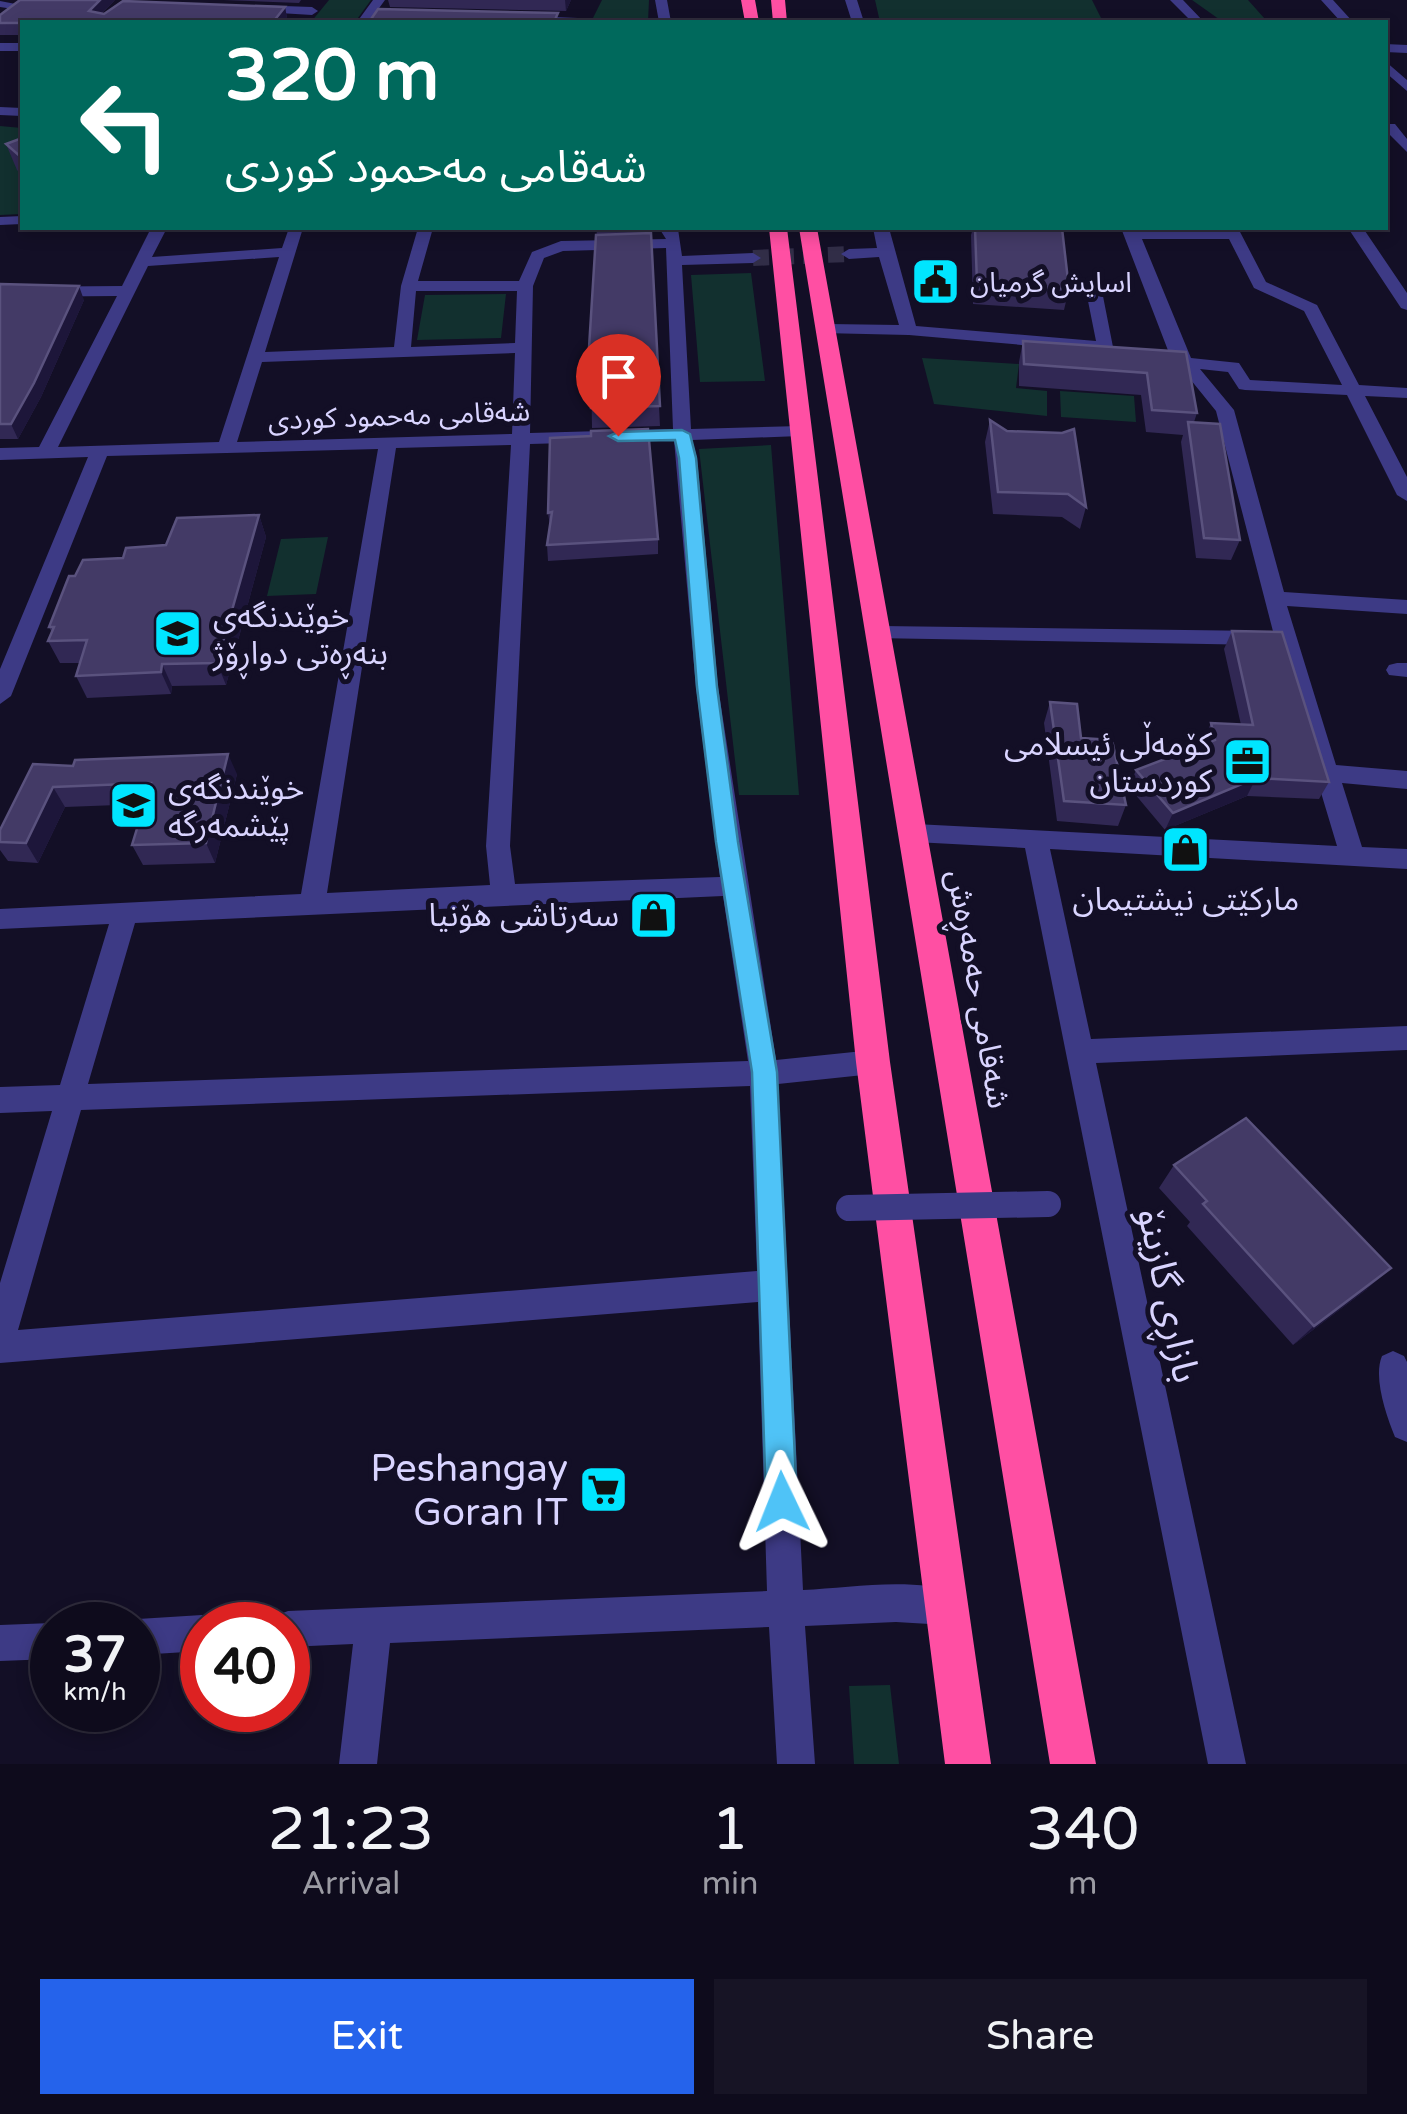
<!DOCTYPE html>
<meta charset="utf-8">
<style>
body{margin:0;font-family:"Varela Round","Noto Sans Arabic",sans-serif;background:#171425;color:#f1f3f6;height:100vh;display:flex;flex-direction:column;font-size:38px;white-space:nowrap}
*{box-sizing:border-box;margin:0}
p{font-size:32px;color:#9b9ba3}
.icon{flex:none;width:55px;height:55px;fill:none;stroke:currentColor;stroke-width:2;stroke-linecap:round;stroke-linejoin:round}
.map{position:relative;height:1764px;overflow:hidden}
.sheet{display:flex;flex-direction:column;background:#0e0b1c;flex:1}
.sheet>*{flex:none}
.hud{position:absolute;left:20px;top:20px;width:1368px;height:210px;border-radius:0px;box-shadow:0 5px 15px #0003,0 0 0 2px #2e2b3b;background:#00695c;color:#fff;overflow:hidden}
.speed{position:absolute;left:30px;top:1602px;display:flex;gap:20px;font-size:50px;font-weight:700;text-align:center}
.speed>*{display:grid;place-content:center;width:130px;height:130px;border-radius:50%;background:#0e0b1c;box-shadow:0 5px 15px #0003,0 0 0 2px #2e2b3b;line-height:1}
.speed small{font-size:25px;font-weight:400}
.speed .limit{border:15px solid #d22;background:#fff;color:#111}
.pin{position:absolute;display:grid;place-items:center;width:85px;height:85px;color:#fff;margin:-102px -42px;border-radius:50% 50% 50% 0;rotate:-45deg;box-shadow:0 0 10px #0007}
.pin .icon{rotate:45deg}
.me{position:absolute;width:110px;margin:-55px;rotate:358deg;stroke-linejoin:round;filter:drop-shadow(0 0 8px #0008)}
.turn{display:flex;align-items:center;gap:35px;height:210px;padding:0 40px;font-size:45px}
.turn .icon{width:130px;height:130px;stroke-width:2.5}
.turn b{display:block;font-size:70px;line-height:85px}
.eta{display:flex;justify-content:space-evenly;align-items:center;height:170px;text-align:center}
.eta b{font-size:60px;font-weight:600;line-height:70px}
.button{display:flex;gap:20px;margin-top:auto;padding:20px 40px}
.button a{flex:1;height:115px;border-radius:0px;background:#2563eb;color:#fff;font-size:40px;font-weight:600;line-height:115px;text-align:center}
.button a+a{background:#171425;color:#f1f3f6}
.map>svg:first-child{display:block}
.green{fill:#12302f}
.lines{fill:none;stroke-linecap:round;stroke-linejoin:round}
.minor-tunnel{stroke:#312d47;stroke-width:16;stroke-dasharray:16 9;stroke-linecap:butt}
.minor{fill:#3d3a85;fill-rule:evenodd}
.highway{fill:#ff4fa3;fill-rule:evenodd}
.minor-bridge{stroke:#3d3a85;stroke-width:26}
.wall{fill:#312854}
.shaded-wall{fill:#1d163a}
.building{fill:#433a66;stroke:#5a527e;stroke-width:2.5}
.route{fill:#4fc3f7;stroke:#337fa1;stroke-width:2.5}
.labels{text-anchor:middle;stroke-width:10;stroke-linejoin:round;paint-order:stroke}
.far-poi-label{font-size:28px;fill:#d9d4ff;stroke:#130f26;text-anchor:start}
.far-street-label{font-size:28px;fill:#d9d4ff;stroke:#130f26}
.poi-label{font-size:32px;fill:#d9d4ff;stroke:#130f26;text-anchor:start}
.street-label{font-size:32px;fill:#d9d4ff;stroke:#130f26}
.near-street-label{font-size:38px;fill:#d9d4ff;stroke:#130f26}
.near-poi-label{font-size:38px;fill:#d9d4ff;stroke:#130f26;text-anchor:end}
</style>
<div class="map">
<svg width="1407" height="1764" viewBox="0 0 1407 1764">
<rect width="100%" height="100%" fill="#130f26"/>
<path class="green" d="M329,0h42l-16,22h-44z
M602,0h47l-1,22h-57z
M875,0h217l11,22h-223z
M1192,0h56l17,19 -42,3z
M0,126l22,2v86l-22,1z
M751,273l14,108 -65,1 -9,-107z
M506,294l-5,44 -84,2 8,-45z
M922,358l97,6 -3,24 31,3v25l-113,-12z
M1060,391l74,5 2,26 -75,-5z
M771,445l28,350h-60l-40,-346z
M328,537l-12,57 -49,2 14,-57z
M890,1685l9,79h-45l-5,-78z"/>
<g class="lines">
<path class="minor-tunnel" d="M753,258l96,-4"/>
<path class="minor" d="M373,0h12l-16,22h-12z
M655,0h12l4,22h-12z
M845,0h12l7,22h-12z
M1170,0h13l21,22h-12z
M1321,0h12l20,22h-12z
M0,1l26,5 -6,4 -20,-3z
M252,5l60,2 6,4 -6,4 -64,-4z
M528,16l50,2 6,4h-60z
M0,43h22v8h-22z
M1385,44l22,1v8l-22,-1z
M1385,61l22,19v11l-22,-19z
M0,107l22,1v8l-22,-1z
M1385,124h10l12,15v13l-22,-22z
M22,216v8l-22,1v-8z
M151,228h16l-15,29 130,-9 7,-20h14l-38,124 129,-5 7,-61 17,-58h15l-15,53h101l13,-29 29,-11 105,-2 -7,-11 19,1 4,27 71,-3 8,5 -8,5 -71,2 9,164 109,-3 9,5 -9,5 -108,4 5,18 21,229 58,373 97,-10 10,3 4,9 -4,9 -10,3 -95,10 25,506c48,-2 111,-14 156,4l5,13 -5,13 -13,5 -50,-3 -91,4 10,138h-38l-8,-137 -379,16 -13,121h-38l14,-120 -65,3v-22h-17l4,-9 13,-5 479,-20 -9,-289 -758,61v-80l52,-172 -52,2v-26l60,-2 49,-161 -109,5v-20l301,-15 77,-445 -271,7 -96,240 -11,8v-35l88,-212 -88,3v-12l39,-1 78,-151 -117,1v-10l122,-1zM666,248l7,181 -143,4 3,-147 11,-28 19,-7zM279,257l-60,185 -161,5 90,-181zM416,291h101l-2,52 -104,4zM515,353l-3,81 -275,8 25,-80zM674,440l22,247 24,190 -205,7 -5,-38 20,-402zM511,445l-25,401 4,39 -163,8 69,-445zM723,896l25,165 -660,23 47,-161zM750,1086l7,185 -739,59 63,-220z
M873,228h16l27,98 180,15 -12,-60 8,-5 8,5 13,66 -11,5 -193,-17 -87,-2v-8l6,-1 71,1 -20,-68 -30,2 -8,-5 8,-5 28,-1z
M1121,228h117l28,54 51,23 42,80 48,3v10l-42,-2 42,81v24l-10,-6 -50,-100 -102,-5 -6,-1 -11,-17 -28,-3 34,41 50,182 123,8v14l-120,-8 49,159 71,6v18l-65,-6 20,64 45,2v20l-357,-20 41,190 316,-13v24l-311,13 150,701h-38l-183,-916 -110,-6 -9,-2 -3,-7 3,-7 9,-2 422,22 -62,-207 -59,-228 -47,-58zM1142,239h87l25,49 50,23 38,74 -92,-5 -11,-17 -48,-5z
M1348,228h15l44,65v17l-6,-2z
M881,626l380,5 11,7 -11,7 -388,-7 -3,-5z
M1397,663h10v14l-18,-2 -3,-5 3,-5z
M1393,1351l11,5 3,6v80l-12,-5c-9,-22 -22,-60 -13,-81z
M202,1615l15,10h-15v26l-64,4v-30h-13l13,-6z
M52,1623l5,2h-5v34l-52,2v-36z"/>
<path class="highway" d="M741,0h14l4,22h-14z
M771,0h14l2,22h-14z
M769,228h18l103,834 101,702h-46l-89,-702z
M799,228h18l279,1536h-46z"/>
<path class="minor-bridge" d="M849,1208l199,-4"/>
</g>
<path class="wall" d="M115,0l-14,14 184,-7 2,11 -3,4h-262v13h-22v-12z
M223,0h78l-2,3z
M388,0h183l-5,11 -176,-4z
M22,138v37l-5,-5 -11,-26z
M597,228h53l10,198 -68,2 -1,-60h-1l-1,-20z
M973,228h89l7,61 -5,21 -91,-6 -2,-69z
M0,284l84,16 -43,97 -23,42h-18z
M1023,341l163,11 11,61 -3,9 46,118 -9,20 -35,-2 -15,-116 2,-7 -37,-3 -5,-37 -122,-9v-24z
M990,420l96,87 -6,22 -18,-12 -69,-3 -8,-72z
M548,513l110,26v15l-110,7 -1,-16 3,-19z
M259,515l7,22 -40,148 -54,1 -1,8 -84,4 -11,-22 4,-13h-20l-12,-22 4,-8 -3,-6 26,-51 48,-18z
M1232,631l97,151 -10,17 -72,-3 -82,34 -36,-43 7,-17 68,-26 -1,-3 8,-18 30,2 -17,-76z
M1050,702l76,103 -8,21 -61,-5 -13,-98z
M33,764l204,10 -22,89 -72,2 -11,-20 12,-41 -79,3 -27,56 -30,-2 -8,-11v-20z
M1174,1165l193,124 -74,56 -106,-119 3,-4 -31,-34z"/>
<path class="shaded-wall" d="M100,0h15l-23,22 -3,-11z
M565,0h6l-5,11z
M285,7l2,11 -3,4h-11z
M79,286l5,14 -43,97 -23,42 -7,-15z
M259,515l7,22 -40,148 -9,-22z
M162,664l10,22 -1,8 -10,-22z
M228,754l9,20 -22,89 -9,-20z
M1256,778l-9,18 -82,34 8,-17z
M53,787l12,20 -27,56 -12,-20z
M1391,1268l-24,21 -74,56 21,-19z"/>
<path class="building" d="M20,0h80l-11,11 15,3 19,-13 162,6 -12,15 -273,1v-8z
M378,9l180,4 -4,9h-185z
M22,138v20l-16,-14z
M975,228h87l7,61 -92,-6z
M651,233l9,173 -69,2 1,-60h-3l7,-113z
M0,284l79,2 -45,97 -23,41h-11z
M1023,341l163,11 11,61 -45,-3 -5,-37 -123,-9z
M990,420l17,11 55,2 12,-4 12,78 -18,-13 -70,-2z
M1188,422l32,2 20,116 -36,-2z
M648,429l10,110 -111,6 5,-33 -4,1 2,-75 41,-2v-5z
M259,515l-42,148 -55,1 -1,8 -85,4 11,-36 -39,1 6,-14h-5l20,-51h6l8,-16 40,-2 3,-10 40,-3 11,-27z
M1232,631l50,1 47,150 -73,-4 -83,35 -37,-43 79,-30 -4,-17 42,2z
M1050,702l27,2 4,34 31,2 14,65 -62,-4z
M228,754l-22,89 -74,2 19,-62 -98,4 -27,56 -26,-1v-12l33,-66 40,2 2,-6z
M1246,1118l145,150 -77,58 -111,-122 4,-3 -33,-36z"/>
<path class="route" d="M682,430l8,4 6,24 21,229 21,155 39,230 20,430 -4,12 -11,4 -12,-4 -4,-12 -14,-430 -36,-230 -19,-155 -18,-229 -4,-18 -57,1 -9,-5 9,-4z"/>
<defs>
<symbol id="civic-square" viewBox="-11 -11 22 22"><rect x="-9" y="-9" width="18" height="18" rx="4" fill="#00e5ff" stroke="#130f26"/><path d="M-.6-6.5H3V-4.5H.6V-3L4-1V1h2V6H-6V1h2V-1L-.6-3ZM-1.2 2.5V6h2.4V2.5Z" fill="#111"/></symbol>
<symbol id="school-square" viewBox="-11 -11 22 22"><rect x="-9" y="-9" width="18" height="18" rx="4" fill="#00e5ff" stroke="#130f26"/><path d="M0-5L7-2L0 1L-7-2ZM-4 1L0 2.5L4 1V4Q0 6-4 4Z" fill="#111"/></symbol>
<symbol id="office-square" viewBox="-11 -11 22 22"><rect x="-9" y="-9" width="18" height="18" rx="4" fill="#00e5ff" stroke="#130f26"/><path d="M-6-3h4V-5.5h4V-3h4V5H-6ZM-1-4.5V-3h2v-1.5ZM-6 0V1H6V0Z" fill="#111"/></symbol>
<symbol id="shop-square" viewBox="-11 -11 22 22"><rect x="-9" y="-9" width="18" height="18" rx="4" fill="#00e5ff" stroke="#130f26"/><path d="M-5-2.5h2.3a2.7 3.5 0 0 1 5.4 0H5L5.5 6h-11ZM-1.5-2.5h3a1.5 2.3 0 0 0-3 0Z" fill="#111"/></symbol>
<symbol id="supermarket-square" viewBox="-11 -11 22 22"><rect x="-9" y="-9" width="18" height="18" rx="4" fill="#00e5ff" stroke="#130f26"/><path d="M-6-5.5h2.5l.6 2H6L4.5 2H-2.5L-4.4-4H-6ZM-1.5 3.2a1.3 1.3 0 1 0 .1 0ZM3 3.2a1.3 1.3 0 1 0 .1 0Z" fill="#111"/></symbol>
</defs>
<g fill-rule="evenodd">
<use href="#civic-square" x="908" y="254" width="55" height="55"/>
<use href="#school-square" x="150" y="606" width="55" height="55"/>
<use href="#office-square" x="1220" y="734" width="55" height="55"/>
<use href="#school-square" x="106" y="778" width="55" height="55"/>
<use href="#shop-square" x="1158" y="822" width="55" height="55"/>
<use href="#shop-square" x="626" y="888" width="55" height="55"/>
<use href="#supermarket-square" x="576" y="1462" width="55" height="55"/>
</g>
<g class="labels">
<g class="far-poi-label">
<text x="970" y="292">اسايش گرميان</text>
</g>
<g class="far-street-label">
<text transform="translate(399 415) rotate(-2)" y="10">شەقامی مەحمود کوردی</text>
</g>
<g class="poi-label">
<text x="213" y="627">خوێندنگەی<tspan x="213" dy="37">بنەڕەتی دواڕۆژ</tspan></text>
<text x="1212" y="755" text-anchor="end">کۆمەڵی ئیسلامی<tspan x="1212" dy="37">کوردستان</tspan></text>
<text x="168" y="799">خوێندنگەی<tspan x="168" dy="37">پێشمەرگە</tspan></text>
<text x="1186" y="910" text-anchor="middle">مارکێتی نیشتیمان</text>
<text x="619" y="926" text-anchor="end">سەرتاشی هۆنیا</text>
</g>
<g class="street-label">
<text transform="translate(979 989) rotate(80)" y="11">شەقامی حەمەڕەش</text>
</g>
<g class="near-street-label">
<text transform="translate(1169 1295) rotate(78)" y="13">بازاڕی گازینۆ</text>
</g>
<g class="near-poi-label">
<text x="568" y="1481">Peshangay<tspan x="568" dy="44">Goran IT</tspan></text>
</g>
</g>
</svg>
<div class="speed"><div>37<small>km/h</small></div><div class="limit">40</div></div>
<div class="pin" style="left:618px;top:436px;background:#d93025"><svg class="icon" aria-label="arrive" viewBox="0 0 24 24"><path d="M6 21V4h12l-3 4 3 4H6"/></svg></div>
<svg class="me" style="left:782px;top:1502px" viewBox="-20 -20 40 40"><path d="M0-17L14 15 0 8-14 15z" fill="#4fc3f7" stroke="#fff" stroke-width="4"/></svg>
<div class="hud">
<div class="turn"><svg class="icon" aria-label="left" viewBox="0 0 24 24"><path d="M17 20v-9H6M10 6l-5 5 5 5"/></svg><div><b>320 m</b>شەقامی مەحمود کوردی</div></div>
</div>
</div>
<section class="sheet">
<div class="eta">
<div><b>21:23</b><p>Arrival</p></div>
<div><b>1</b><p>min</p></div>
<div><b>340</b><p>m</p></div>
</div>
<div class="button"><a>Exit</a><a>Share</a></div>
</section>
